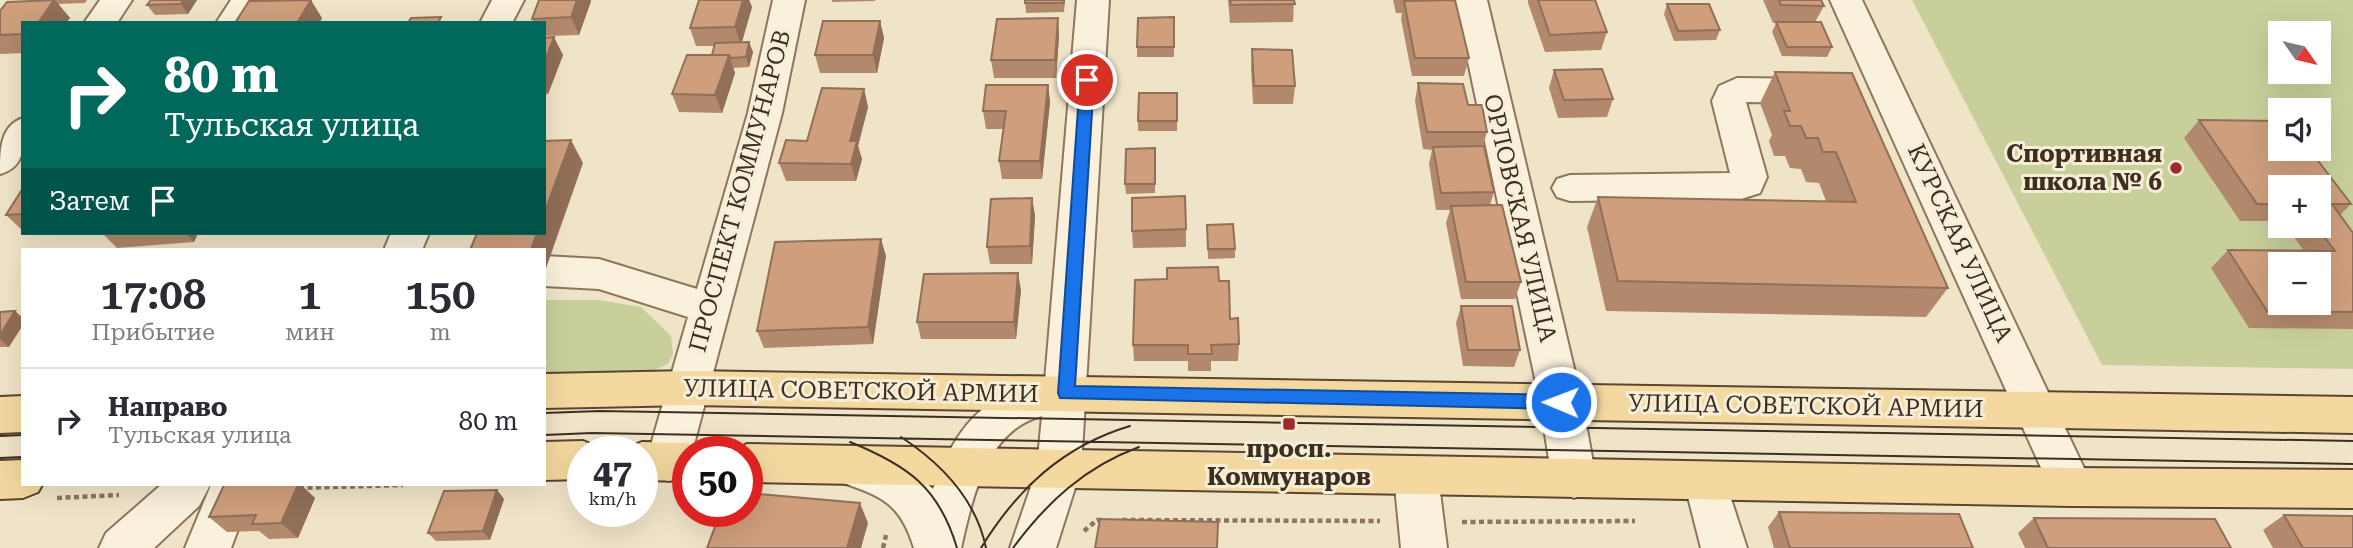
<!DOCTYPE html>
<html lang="ru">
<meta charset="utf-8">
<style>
body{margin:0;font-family:"Roboto Serif",serif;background:#f2f2f3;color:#2b2b33;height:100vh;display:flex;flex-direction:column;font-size:26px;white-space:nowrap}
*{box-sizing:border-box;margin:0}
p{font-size:23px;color:#7c7c81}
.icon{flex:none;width:38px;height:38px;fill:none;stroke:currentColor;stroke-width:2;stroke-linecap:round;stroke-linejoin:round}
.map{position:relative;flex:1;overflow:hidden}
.panel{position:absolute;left:21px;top:248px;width:525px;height:238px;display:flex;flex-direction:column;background:#fff;border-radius:0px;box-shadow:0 7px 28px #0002}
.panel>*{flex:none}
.top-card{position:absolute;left:21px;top:21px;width:525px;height:214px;border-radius:0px;box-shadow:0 7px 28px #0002;background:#00695c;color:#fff;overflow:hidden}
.needle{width:46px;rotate:124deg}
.buttons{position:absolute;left:2268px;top:21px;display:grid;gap:14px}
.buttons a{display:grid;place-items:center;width:63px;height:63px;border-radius:0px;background:#fff;box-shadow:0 7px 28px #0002;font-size:35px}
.speed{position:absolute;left:567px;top:436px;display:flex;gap:14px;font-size:35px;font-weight:700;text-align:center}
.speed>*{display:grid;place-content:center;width:91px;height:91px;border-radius:50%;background:#fff;box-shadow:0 7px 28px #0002;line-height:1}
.speed small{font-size:18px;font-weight:400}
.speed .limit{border:10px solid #d22;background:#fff;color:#111}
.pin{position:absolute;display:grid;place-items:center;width:60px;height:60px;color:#fff;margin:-30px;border:4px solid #fff;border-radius:50%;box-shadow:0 2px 7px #0007}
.me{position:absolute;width:77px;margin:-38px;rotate:271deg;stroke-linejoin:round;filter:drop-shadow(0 0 5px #0008)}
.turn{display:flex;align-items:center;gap:24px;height:147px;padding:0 28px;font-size:32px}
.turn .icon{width:91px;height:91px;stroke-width:2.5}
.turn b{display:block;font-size:49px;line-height:60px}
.then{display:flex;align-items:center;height:66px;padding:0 28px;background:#0003;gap:14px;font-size:26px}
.eta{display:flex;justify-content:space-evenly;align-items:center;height:119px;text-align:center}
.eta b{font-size:42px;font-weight:600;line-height:49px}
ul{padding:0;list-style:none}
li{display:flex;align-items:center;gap:21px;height:105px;padding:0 28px;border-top:2px solid #e1e1e2}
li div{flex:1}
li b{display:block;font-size:26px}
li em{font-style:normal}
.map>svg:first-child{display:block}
.green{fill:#c9cf9b;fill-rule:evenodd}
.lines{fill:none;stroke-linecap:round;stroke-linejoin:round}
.minor-casing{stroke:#8d765c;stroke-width:4}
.major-casing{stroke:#5b4430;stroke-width:4}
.path{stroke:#8d765c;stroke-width:4.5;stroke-dasharray:5 3.5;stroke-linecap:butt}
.minor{fill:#faf1dc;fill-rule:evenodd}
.major{fill:#f3d9a0;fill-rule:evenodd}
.tram{stroke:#3d2e20;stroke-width:2}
.wall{fill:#b2896c}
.shaded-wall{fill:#916f58}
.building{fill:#cf9f7d;stroke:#916f58;stroke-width:2;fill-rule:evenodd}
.route{fill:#1a73e8;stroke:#114b97;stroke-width:2}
.poi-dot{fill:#9e2a2b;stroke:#f7eed8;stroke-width:2.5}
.labels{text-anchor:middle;stroke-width:6;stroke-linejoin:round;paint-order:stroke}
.poi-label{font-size:24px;font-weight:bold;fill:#3d2e20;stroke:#f7eed8;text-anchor:end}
.street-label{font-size:24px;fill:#3d2e20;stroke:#f7eed8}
</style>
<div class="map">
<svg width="2353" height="548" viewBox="0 0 2353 548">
<rect width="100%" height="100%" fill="#f0e4c8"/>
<path class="green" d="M1912,0h441v369l-251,-4zM2280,33h39v39h-39zM2280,110h39v39h-39zM2280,187h39v39h-39zM2280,264h39v39h-39z
M544,300h55l42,7 30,29 2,18 -5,10 -13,6 -111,3z"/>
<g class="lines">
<defs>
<path id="minor" d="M100,0h32l-15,23h-33z
M231,0h32l-15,23h-32z
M492,0h32l-12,23h-32z
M773,0h32l-23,113 -90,339h-4v14l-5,9 -15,6 -15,-6 -7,-13 42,-145 -89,-28 -55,-3v-30l55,3 98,30 51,-176z
M1077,0h32l-28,469 -25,79h-46l27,-79 5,-53c-56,14 -70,84 -81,132h-47c-15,-50 -38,-53 -82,-69l-7,-13 7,-13 15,-6 35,11 29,12 22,19c21,-58 49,-96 112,-108z
M1455,0h32l95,402 14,77 -7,13 -15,6 -15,-6 -7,-13 -12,-77z
M1830,0h32l231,487 -7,14 -15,5 -15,-5z
M1737,78l80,1 12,4 5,8 -5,8 -12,4 -71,-1 21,75 -7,16 -19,6 -171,2 -13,-4 -5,-9 5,-9 13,-4 160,-2 -18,-72 7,-15z
M23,118c0,24 5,48 -23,56 0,-24 0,-48 23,-56z
M391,233h38l-7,17h-38z
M1416,457l15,6 7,13 9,72h-46l-7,-72 7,-13z
M1706,462l15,6 26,80h-46l-17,-67 7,-13z
M161,485h49l-11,21 -45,42h-55l7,-15z
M211,485h44l-24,63h-46z"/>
<path id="major" d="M690,371l1663,26v36l-1663,-28 -146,3v-34z
M23,396v36l-23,1v-36z
M583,441l15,6 2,5h-17v27l-39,1v-38z
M642,442l46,1 17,9h-17v29l-46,-1v-28h-17l2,-4z
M747,444l1324,24 282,2v38l-282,-2 -1324,-24v-30h-16z
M23,460v25h19l-4,7 -15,6 -23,1v-38z"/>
</defs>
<use href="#minor" class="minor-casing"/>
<use href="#major" class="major-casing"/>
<path class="path" d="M299,488l104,-3
M57,498l62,-3
M1122,520l258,1
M1462,522l173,-1
M1084,531l13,-11h6
M883,548l3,-13"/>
<use href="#minor" class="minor"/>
<use href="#major" class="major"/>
<path class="tram" d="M544,413l56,-2 1753,30
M544,435l48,-2 1761,31
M0,436l23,-1
M901,437c41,27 75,62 85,111
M850,442c57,23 89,45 107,106
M0,458l23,-1
M981,548c36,-59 82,-102 149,-122
M1013,548c34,-46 72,-81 126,-101"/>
</g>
<path class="wall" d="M38,0h49l-2,3 -27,1 12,14 -4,5h-43v30l-23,1v-43z
M151,0h46l-9,14 -33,1 -8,-10z
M539,0h51l1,1 -12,34 -35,1v-13h-10l-2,-4z
M699,0h50l3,7 -10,35 11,10 -4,15 -16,1 2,5 -13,40 -43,-1 -7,-18 40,-39 3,-9h-19l-6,-18z
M832,0h43v1l-43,1z
M1025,0h40l-1,12 -38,1z
M1228,0h66l-1,22 -63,1z
M1393,0h51l25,58 -5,18h-52l-11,-57 1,-6h-6z
M1528,0h67l12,32 -6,18 -56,2 -17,-49z
M1763,0h58l3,6 -9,16 17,25 -5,10 -45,-1 -10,-24 4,-9h-3z
M1667,4l53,26 -4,10 -42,1 -10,-27z
M1174,17v40h-37v-10z
M1058,18l1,18 -3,42h-62l-3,-18z
M880,21l4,17 -7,35h-57l-5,-18z
M544,38l19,17 -15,39 -4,1z
M1252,49l43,37 -2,18h-40l-2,-37z
M1554,70l59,29 -6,18 -49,1 -9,-30z
M1775,72l173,216 -22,29 -320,-6 -19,-84 11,-30 228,4 -7,-18 -13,-1 -5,-13 -11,-1 -5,-12h-11l-5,-15 3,-6 -12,-32z
M1418,83l50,22 19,27 -4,14 11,46 -4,13 31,77 -6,17h-54l-15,-76 4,-13h-14l-7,-46 3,-14 -9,-1 -8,-48z
M1048,85l2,17 -8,77h-40l-3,-18 5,-32h-18l-3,-18z
M864,89l4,18 -10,39 4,13 -6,22h-70l-7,-18 28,-22z
M1177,93v38h-39v-10z
M2199,120l152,84 -11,11 13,18v96l-104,-1 -38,-60 17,-18 76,1 -18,-25h33v-39h-39v34h-40l-56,-83z
M1155,148v45l-29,1 -1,-10z
M23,188v43l-17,-16z
M1032,198l3,18 -3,48h-42l-3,-17z
M1207,225l28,24v9l-27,1z
M1186,229v18l-53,1 -1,-17z
M102,233h96l-4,9 -77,6z
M886,256l-13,88 -109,4 -7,-17z
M1219,281l20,63 -1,17h-27v10h-23v-10h-54l-1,-16z
M1021,290l-5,49h-95l-4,-17z
M1461,306l59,44 -6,17 -51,-1 -7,-43z
M0,312l9,35h-9z
M224,485h77l14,13 -17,40 -29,1 -10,-8 -32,1 -18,-15z
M497,490l7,9 -14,41 -54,1 -8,-8z
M1779,512l194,36h-199l-6,-21z
M2284,515l69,33h-80l-10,-18z
M2034,518l197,30h-206l-7,-15z"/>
<path class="shaded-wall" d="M55,0l15,18 -4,5h-28z
M183,0h14l-9,14 -7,-10z
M311,0l11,18 -2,5h-23z
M577,0h13l1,1 -12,34 -8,-18z
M743,0h6l3,7 -11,38 -6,-18z
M1058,18l1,18 -3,42 -1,-18z
M880,21l4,17 -7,35 -4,-18z
M554,37l9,18 -15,39 -4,-8v-23z
M749,42l4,10 -4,15 -3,-10z
M729,55l6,18 -13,40 -7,-18z
M1048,85l2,17 -8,77 -2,-18z
M864,89l4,18 -10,39 4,13 -6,22 -5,-17 -1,-23z
M571,140l12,23 -39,111v-24h-13l6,-17h7v-19z
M1032,198l3,18 -3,48 -2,-18z
M186,233h12l-4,9z
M881,239l5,17 -13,88 -5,-17z
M1018,273l3,17 -5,49 -2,-17z
M15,311l8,7v7l-14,22 -9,-8v-4z
M298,485h3l14,13 -17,40 -17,-15z
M497,490l7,9 -14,41 -7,-9z
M860,503l8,20 -7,25h-14z"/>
<path class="building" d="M54,0l-16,23h-15v11l-23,1v-24l7,-9z
M151,0h32l-2,4 -34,1z
M311,0l-14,23h-62l14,-22z
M539,0h38l-6,17 -39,2z
M699,0h44l-8,27 -45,1z
M1025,0h39v3h-39z
M1230,0h64l1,4 -64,1z
M1455,0l14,58h-54l-11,-57z
M1538,0h57l12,32 -57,3z
M1779,0h42l3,6 -43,-1z
M1667,4h42l11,26 -42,1z
M441,17l-3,6h-30l3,-5z
M1174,17v30h-37l1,-29z
M1058,18l-3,42h-64l6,-41z
M823,21h57l-7,34h-58z
M1776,22h45l11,25h-45z
M554,37l-10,26v-25z
M749,42l-3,15 -16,1 -1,-3h-17l3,-12z
M1252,49l40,1 3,36h-41z
M687,55h42l-14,40 -43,-1z
M1602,69l11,30 -49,1 -10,-30z
M1775,72l77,1 96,215 -330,-7 -20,-84 258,5 -20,-50h-13l-5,-14h-12l-5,-12h-11l-6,-15h6z
M1418,83l45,1 5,21h14l5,27h-60z
M986,85h62l-8,76h-41l7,-50h-23z
M822,88l42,1 -14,52h7l-6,23 -72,-1 7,-23 21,1z
M1139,93h38v28h-39z
M2199,120l81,1v28h29l42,55h-19l21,29v79l-86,-1 -39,-61 107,1 -19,-25h3v-39h-39v17h-23zM2280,264h39v39h-39z
M571,140l-27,74v-73z
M1484,146l10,46 -53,1 -8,-46z
M1155,148v36h-30l1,-35z
M23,188v26l-17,1z
M1185,196l1,33 -54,2v-33z
M1032,198l-2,48 -43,1 4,-48z
M1502,205l19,77h-55l-15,-76z
M1233,224l2,25h-27l-1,-24z
M477,233h60l-6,17h-61z
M881,239l-13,88 -111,4 18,-89z
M1218,267l1,14h10l1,38 8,-1 1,26 -28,1 1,9h-24v-9h-55l2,-65 32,-1v-11z
M1018,273l-4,49h-97l7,-48z
M1461,306h51l8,44h-52z
M15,311l-15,24v-23z
M224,485h74l-17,38 -29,1 4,-9 -47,2z
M497,490l-14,41 -55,2 16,-42z
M747,493l113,10 -13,45h-140l14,-37h26z
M1779,512l180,2 14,34h-183z
M2284,515l69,1v32h-50z
M2034,518l181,1 16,29h-183z
M1100,519l118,3 -1,26h-122z"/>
<path class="route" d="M1087,75l7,5 -19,306 486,9 6,2 3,5 -3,5 -6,2 -501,-11 -2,-5 22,-313z"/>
<g class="poi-dot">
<circle cx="2176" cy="168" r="7"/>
<rect x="1282" y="417" width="14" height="14" rx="3.5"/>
</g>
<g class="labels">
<g class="poi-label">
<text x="2162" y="162">Спортивная<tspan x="2162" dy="28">школа № 6</tspan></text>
<text x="1289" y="457" text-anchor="middle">просп.<tspan x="1289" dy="28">Коммунаров</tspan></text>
</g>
<g class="street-label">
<text transform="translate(740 191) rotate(-75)" y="8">ПРОСПЕКТ КОММУНАРОВ</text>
<text transform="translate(1520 218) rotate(77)" y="8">ОРЛОВСКАЯ УЛИЦА</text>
<text transform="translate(1960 243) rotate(65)" y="8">КУРСКАЯ УЛИЦА</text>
<text transform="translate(861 391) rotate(1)" y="8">УЛИЦА СОВЕТСКОЙ АРМИИ</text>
<text transform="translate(1806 406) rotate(1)" y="8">УЛИЦА СОВЕТСКОЙ АРМИИ</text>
</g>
</g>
</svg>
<div class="buttons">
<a><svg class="needle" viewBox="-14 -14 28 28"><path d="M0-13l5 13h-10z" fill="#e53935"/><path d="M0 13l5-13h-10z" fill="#7c7c81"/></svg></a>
<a><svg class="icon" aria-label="sound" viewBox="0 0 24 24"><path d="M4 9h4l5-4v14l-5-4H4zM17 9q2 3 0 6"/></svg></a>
<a>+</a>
<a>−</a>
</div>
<div class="speed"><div>47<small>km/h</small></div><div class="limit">50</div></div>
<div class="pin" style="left:1087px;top:80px;background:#d93025"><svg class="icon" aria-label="arrive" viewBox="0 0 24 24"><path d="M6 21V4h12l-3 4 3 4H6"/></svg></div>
<svg class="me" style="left:1561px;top:402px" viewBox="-20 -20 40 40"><circle r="17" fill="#1a73e8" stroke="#fff" stroke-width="3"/><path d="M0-11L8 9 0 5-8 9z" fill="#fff"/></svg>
<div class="top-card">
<div class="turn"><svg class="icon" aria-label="right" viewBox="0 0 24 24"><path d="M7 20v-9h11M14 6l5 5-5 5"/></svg><div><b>80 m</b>Тульская улица</div></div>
<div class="then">Затем<svg class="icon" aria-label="arrive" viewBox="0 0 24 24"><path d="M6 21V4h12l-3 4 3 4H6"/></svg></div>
</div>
<section class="panel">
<div class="eta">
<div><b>17:08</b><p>Прибытие</p></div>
<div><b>1</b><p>мин</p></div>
<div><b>150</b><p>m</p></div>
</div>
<ul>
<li><svg class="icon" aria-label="right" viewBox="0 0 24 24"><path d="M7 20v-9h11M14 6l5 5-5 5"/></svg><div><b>Направо</b><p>Тульская улица</p></div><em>80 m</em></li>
</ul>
</section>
</div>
